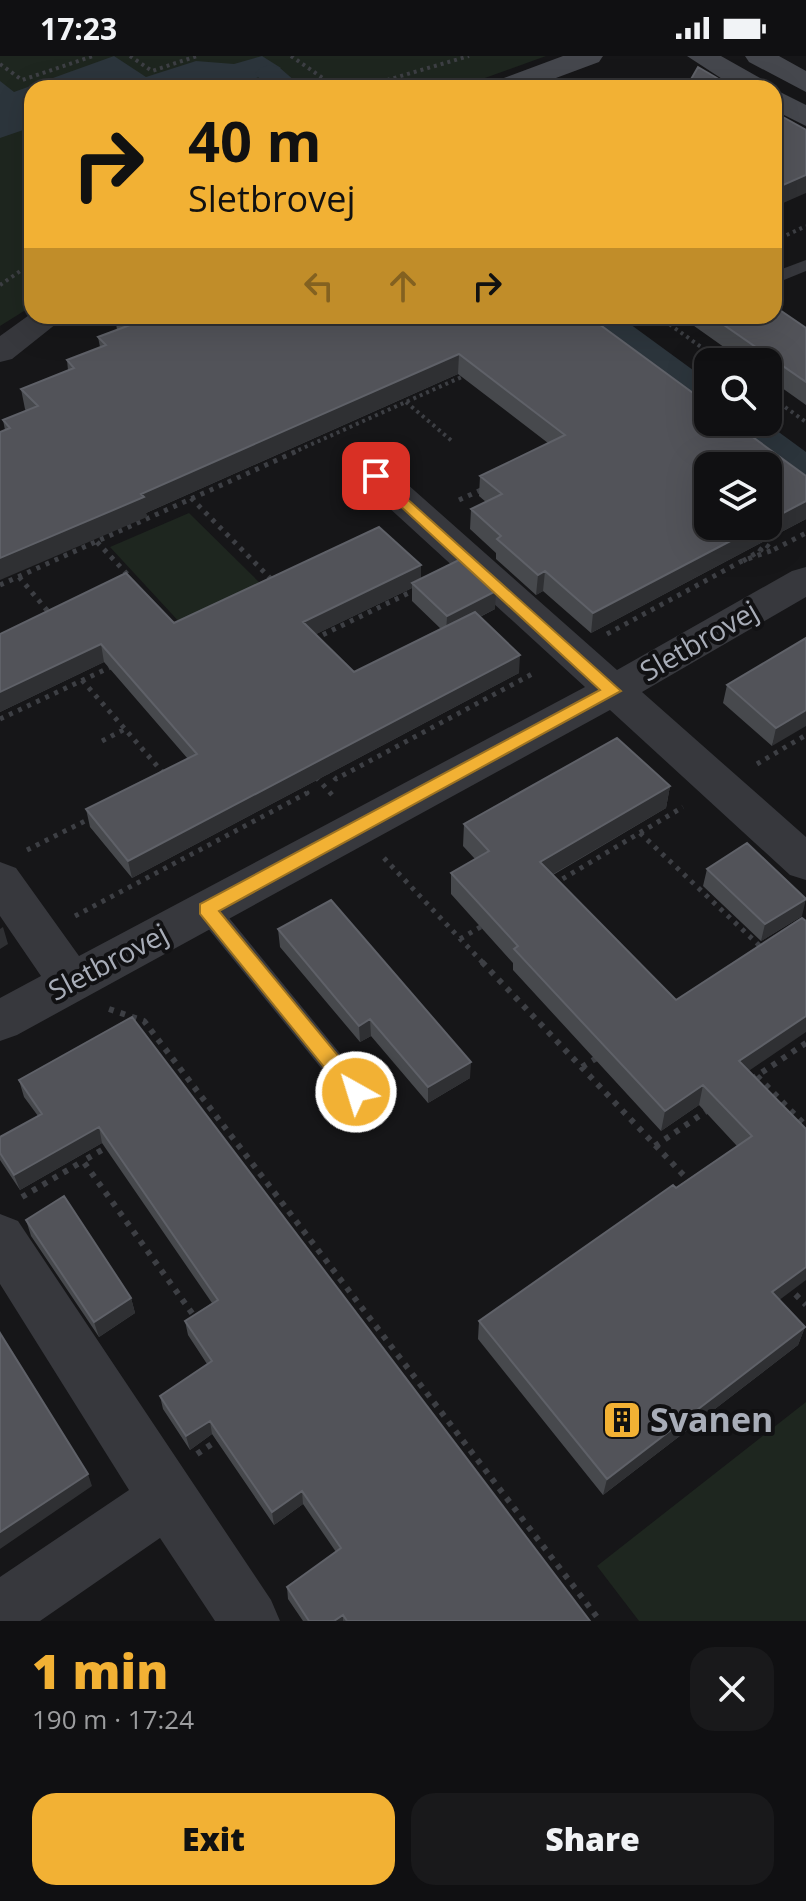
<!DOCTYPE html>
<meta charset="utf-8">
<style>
body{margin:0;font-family:"Open Sans",sans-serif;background:#19191b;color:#f1f3f6;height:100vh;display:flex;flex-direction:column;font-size:30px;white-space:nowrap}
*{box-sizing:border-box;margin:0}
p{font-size:26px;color:#9c9d9f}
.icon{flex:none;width:44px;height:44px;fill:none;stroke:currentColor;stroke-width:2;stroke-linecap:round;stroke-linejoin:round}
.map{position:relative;height:1565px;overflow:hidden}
.side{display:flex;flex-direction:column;background:#101012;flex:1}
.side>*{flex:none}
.top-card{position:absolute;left:24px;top:24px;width:758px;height:244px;border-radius:24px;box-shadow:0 8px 32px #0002,0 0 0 2px #303032;background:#f2b134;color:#111;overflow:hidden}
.buttons{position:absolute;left:694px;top:292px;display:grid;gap:16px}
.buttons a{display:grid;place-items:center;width:88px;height:88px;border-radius:16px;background:#101012;box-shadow:0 8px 32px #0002,0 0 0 2px #303032;font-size:40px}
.pin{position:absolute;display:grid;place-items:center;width:68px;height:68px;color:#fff;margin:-34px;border-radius:16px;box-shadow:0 4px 12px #0006}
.me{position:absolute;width:88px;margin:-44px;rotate:321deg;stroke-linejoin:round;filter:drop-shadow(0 0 6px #0008)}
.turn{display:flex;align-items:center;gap:28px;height:168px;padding:0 32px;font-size:36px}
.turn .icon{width:104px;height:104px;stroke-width:2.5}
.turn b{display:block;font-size:56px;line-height:68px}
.lanes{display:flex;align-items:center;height:76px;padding:0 32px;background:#0003;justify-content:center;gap:40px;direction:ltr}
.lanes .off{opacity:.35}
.round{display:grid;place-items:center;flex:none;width:84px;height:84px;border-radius:24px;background:#19191b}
.overview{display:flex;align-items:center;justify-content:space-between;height:136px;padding:0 32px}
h1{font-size:48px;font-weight:800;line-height:60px;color:#f2b134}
.button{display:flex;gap:16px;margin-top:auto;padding:16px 32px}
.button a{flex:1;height:92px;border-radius:24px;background:#f2b134;color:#111;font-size:32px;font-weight:800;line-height:92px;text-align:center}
.button a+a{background:#19191b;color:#f1f3f6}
.status{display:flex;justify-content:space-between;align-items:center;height:56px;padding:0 40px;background:#101012;direction:ltr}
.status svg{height:22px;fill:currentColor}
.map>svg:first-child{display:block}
.green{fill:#1e261f}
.water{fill:#2c353c}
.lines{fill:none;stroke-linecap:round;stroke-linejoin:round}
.canal{fill:#2c353c;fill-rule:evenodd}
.path-far2{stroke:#3d3f44;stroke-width:4;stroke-dasharray:3 4;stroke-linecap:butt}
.path-far1{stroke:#3d3f44;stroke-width:5;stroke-dasharray:4 6;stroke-linecap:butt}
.path{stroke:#3d3f44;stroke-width:6;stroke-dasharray:5 7;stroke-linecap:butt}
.lane{fill:#37383d;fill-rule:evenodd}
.street{fill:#37383d;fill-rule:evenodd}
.secondary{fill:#45474d;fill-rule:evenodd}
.wall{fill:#47494d;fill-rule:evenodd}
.shaded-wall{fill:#2f3033}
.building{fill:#525359;stroke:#5f6168;stroke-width:2}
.route{fill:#f2b134;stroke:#9d7322;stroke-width:2}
.labels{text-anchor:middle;stroke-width:8;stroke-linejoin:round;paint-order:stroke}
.street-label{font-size:28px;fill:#a8adb8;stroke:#111113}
.near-poi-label{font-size:34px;font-weight:bold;fill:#a8adb8;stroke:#111113;text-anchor:start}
</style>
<div class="status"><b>17:23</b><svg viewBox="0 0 49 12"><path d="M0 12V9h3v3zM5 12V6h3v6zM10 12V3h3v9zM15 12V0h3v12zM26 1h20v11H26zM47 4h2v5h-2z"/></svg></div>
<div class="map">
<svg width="806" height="1565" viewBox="0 0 806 1565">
<rect width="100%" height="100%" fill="#161618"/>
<path class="green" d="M0,0h546l-89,32h-425v218l-32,20z
M189,457l75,74 -81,39 -73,-79z
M806,1346v219h-167l-42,-55z"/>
<path class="water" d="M114,0l32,21 50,-16 38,3 28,-8 19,12 -49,20h-200v39l-32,11v-57l14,11z"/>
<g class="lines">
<path class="canal" d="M270,9l10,3 23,20h-34l-14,-14 5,-6z
M580,260h39l89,65v28l-13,-3z
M722,366h43l41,30v30l-13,-3 -65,-49z"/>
<path class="path-far2" d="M130,0l22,15 45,-15
M291,0l46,32
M0,8l22,16 71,-24
M360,32l109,-32
M774,185l32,-15
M0,229l32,-22
M658,260l64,46
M768,339l38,27
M406,346l46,39
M292,397l174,-78"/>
<path class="path-far1" d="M191,442l81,82
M459,444l24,-11
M758,483l15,11 33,-17
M97,486l32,34
M743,505l18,-11 -8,-6
M19,521l32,38
M0,529l297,-134
M607,578l135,-73 31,-11
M314,583l103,-50
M82,624l84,96
M0,663l115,-54
M102,685l23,-12
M757,708l49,-29
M327,714l9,9 198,-106
M316,721l17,19
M640,777l122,115
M27,794l66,-33
M384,802l100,106
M554,828l129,-77
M75,860l232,-123 -7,-8
M460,883l24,-14"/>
<path class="path" d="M482,906l208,220
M109,953l35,12 456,600
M582,1011l18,-11
M757,1020l49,50
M752,1023l54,-36
M112,1088l-29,17 111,155
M655,1090l56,-38
M22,1141l61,-36
M787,1230l19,19
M197,1398l25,-17"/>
<path class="lane" d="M806,204v11l-32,13v-12z
M207,843l9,3 149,182 4,8 -4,8 -9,3 -9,-3 -149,-184 -3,-7 3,-7z"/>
<path class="street" d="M32,257v3h34l-54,43 -12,3v-26z
M376,408l13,4 228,202 175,-99 14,-4v30l-164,95 164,145v43l-16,-5 -180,-165 -593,325 -17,6v-43l41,-22 -41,-60v-54l16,6 63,88 506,-269 -222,-203 -5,-8 5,-8z
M0,1158l18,7 253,379 9,21h-65l-55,-83 -120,83h-40v-44l129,-87 -129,-206z"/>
<path class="secondary" d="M563,0h40l-4,6 -70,26h-40l4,-6z
M687,0h34l46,26 4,6h-35z
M745,0h34l27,15v21l-57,-30z
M774,33l32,16v21l-32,-16z"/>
</g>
<path class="wall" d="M115,260h473l218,160v43l-215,114 -48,-42 -7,4 -40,-36v-6l-26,-24 1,-20 15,-7 -7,-6 1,-20 68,-33 -90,-69 -312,139 1,4 -142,-87 -2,-10 23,-9 -1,-2 -4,-20 47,-19 -1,-10 33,-13 -2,-10 19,-7z
M680,260h94l32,12v77l-38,-27v-16h-23z
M421,523l74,30 -15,8 39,56 -387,205 -42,-51 -4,-18 102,-50 -84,-97 -104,50v-78l174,-11zM412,532v13l29,28 -87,43 -38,-38z
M806,582l-34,108 -49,-43 4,-18z
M670,730l-4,22 -113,67 123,125 73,71 31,229 25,27 -7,18 -195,150 -125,-156 1,-18 258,-175 -38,-41 -38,26 -148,-161v-7l-62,-69v-21l24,-14 -12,-13 1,-22z
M707,813l95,47 -41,25 -58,-55z
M278,873l192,149 -42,25 -57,-67 -11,6 -80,-95z
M132,961l458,604h-287l-15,-22 -1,-12 49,-35 -33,-48 -29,21 -62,-91 -22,16 -27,-41 -3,-13 47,-32 -19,-29 -3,-14 27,-18 -110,-160 -82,47 -20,-30v-23l38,-21 -14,-19 -5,-17z
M26,1164l105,78 4,15 -36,24 -68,-101z"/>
<path class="shaded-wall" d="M806,119v18l-32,14v-18z
M459,298l-1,20 -312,139 1,4 -147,63v-22l141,-64z
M806,445v18l-215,114 2,-20 166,-87h9v-5z
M421,509v18h-9v5l-108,52 -1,-18z
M545,515l-2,20 -7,4 2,-20z
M496,535l-1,18 -49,25 1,-18z
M101,588l3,18 -104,50v-20z
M520,599l-1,18 -387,205 -4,-17z
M806,654v16l-34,20 4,-18z
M670,730l-4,22 -128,75 2,-21z
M806,843l-4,17 -41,25 4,-17z
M3,871l5,17 -8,5v-20z
M806,960v16l-72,49 5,-20z
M370,963l1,17 -11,6 -1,-16z
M471,1006l-1,16 -42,25v-16z
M703,1029l-4,20 -38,26 4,-20z
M99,1071l3,16 -82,47 -6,-15z
M806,1211v13l-40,30 6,-18z
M131,1242l4,15 -36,24 -5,-15z
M805,1271l-7,18 -195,150 4,-16z
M210,1365l2,13 -22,16 -4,-14z
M88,1418l4,12 -92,63v-17z
M302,1435l1,13 -29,21 -2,-13z
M343,1559v6h-9z"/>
<path class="building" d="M698,11l36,21h-48z
M774,56l32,18v45l-32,14z
M774,250l32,22v54l-95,-66h63z
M121,260h467l120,88v18h24l74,54v25l-38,20v-55h-60v60h51l-166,87 -48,-42 -7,4 -41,-36 4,-3 -30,-27 31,-15 -22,-18 85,-41 -106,-81 -318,140 3,3 -144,61v-126l10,-4 -7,-8 35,-14 -17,-17 53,-21 -7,-8 39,-15 -8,-8 32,-12z
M379,471l42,38 -118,57 51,50 121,-60 45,43 -392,206 -42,-52 111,-55 -96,-110 -101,48v-58l126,-61 48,50z
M461,503l35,32 -49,25 -35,-33z
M806,582v72l-30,18 -49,-43z
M617,682l53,48 -130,76 136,138 126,-82 4,3v95l-67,45 67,68v138l-34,25 33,35 -198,152 -128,-158 194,-136 3,3 76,-52 -49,-51 -38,26 -151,-162 4,-3 -67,-73 38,-22 -25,-27z
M747,787l59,56 -41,25 -58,-55z
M331,844l140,162 -43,25 -58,-68 -11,7 -81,-97z
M132,961l458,604h-243l-4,-6 -9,6h-25l-22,-34 54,-39 -39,-57 -30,21 -62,-91 -24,15 -26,-40 52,-35 -27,-40 33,-21 -119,-173 -85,48 -14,-22v-16l42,-23 -23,-34z
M64,1140l67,102 -37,24 -68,-102z
M0,1277l88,141 -88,58z"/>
<path class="route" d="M376,415l245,220 -402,220 144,175 3,6 -10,9 -7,-3 -149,-184v-10l400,-214 -229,-211v-7z"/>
<defs>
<symbol id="building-square" viewBox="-11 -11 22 22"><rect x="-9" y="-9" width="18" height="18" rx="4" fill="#f2b134" stroke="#111113"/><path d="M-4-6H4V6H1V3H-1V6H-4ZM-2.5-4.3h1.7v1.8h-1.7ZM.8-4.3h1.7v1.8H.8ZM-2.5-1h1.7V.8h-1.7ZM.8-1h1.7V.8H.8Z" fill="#111"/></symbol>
</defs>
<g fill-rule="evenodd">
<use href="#building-square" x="600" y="1342" width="44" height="44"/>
</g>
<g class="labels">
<g class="street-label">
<text transform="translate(699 585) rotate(-30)" y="10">Sletbrovej</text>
<text transform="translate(108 906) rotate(-28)" y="10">Sletbrovej</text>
</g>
<g class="near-poi-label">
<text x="650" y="1376">Svanen</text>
</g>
</g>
</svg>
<div class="buttons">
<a><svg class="icon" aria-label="search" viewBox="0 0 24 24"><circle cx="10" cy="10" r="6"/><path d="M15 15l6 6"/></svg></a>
<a><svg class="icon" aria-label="layers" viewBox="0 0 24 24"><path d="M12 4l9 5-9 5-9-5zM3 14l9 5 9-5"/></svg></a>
</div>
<div class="pin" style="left:376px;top:420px;background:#d93025"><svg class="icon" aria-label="arrive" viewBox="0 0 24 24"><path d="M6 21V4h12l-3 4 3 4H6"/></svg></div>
<svg class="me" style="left:356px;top:1036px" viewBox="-20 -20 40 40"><circle r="17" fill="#f2b134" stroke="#fff" stroke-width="3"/><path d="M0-11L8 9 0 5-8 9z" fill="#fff"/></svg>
<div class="top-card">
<div class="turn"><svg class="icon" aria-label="right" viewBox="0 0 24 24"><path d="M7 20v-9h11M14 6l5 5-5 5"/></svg><div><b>40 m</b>Sletbrovej</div></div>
<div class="lanes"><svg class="icon off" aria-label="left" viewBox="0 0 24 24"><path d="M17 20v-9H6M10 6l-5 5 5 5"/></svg><svg class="icon off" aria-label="ahead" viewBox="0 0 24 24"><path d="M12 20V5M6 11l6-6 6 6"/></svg><svg class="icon" aria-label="right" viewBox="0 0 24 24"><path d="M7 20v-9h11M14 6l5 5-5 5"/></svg></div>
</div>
</div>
<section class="side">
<div class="overview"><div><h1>1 min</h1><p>190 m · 17:24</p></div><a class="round"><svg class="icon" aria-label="close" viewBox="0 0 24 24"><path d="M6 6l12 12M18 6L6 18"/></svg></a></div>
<div class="button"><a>Exit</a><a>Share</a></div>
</section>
